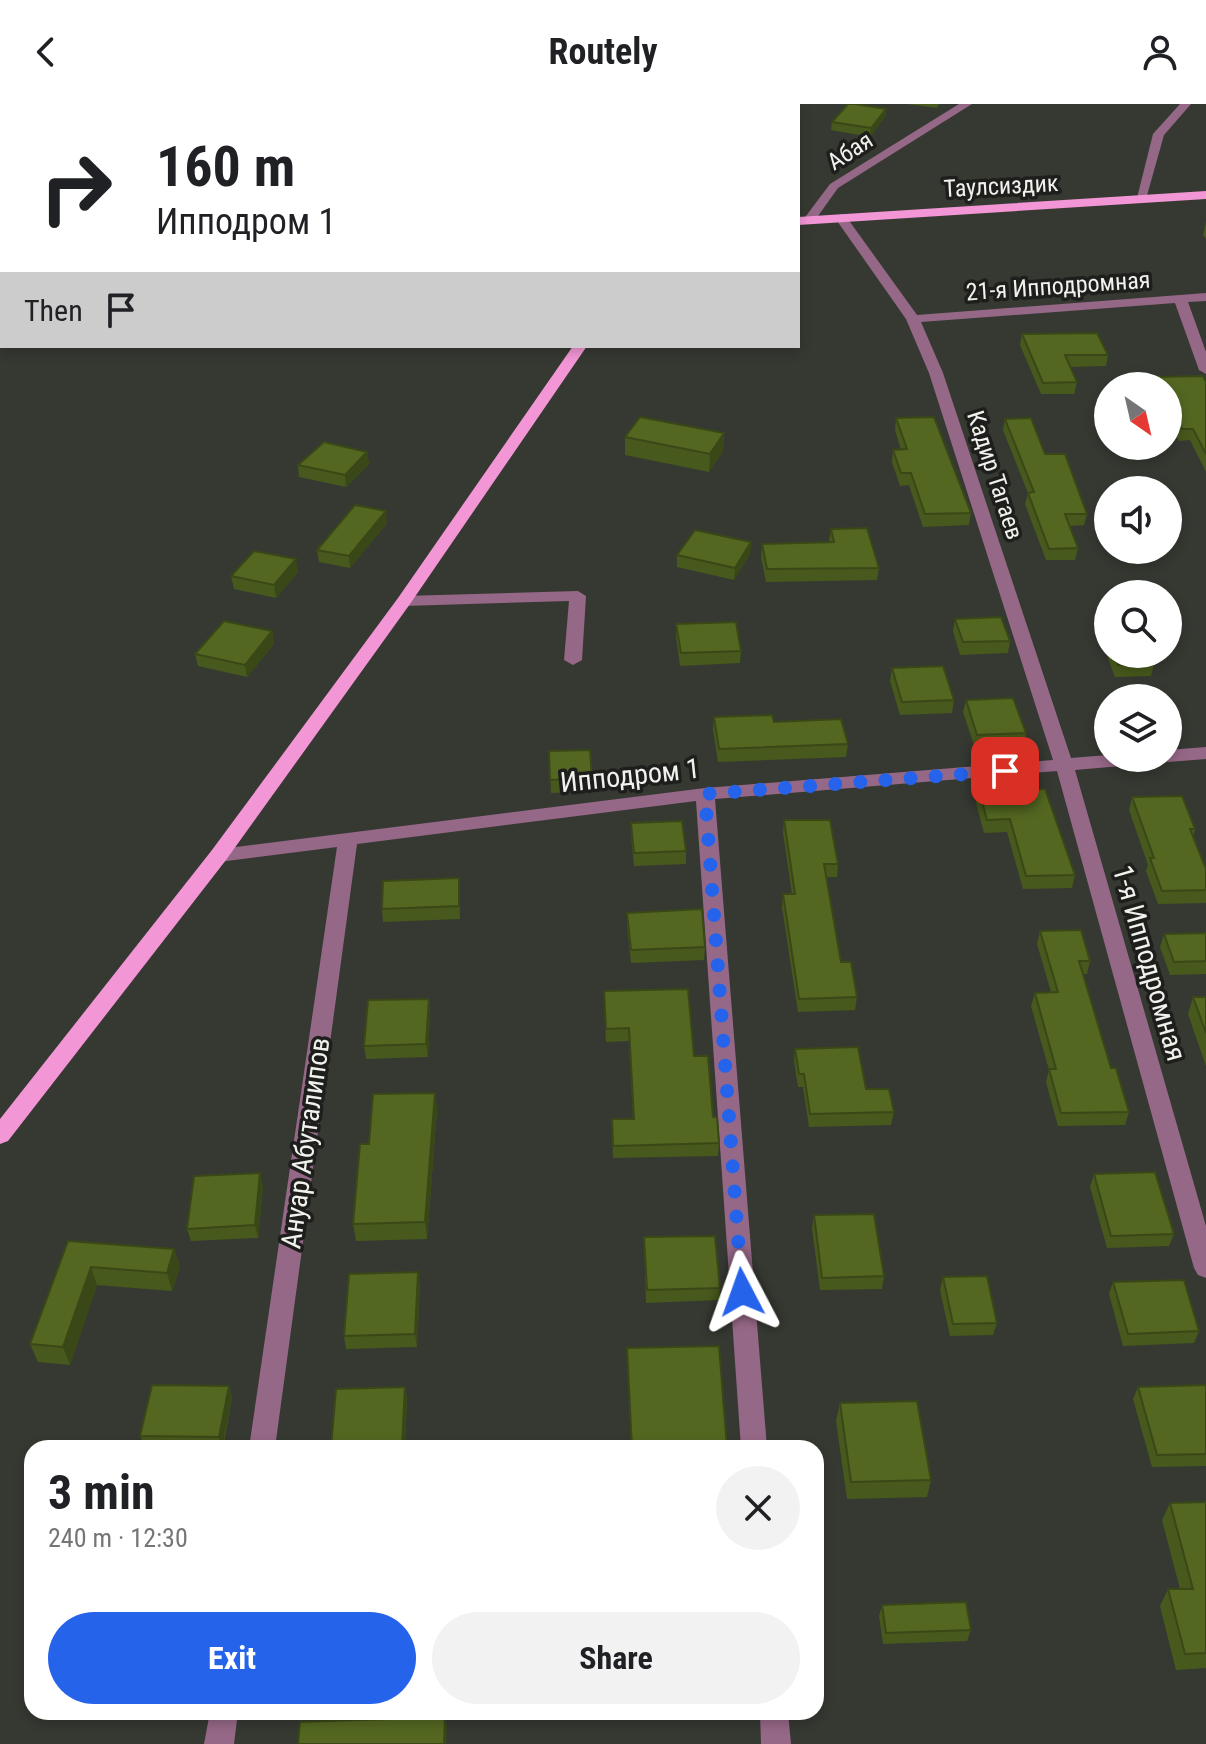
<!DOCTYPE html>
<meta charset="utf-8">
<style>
body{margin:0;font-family:"Roboto Condensed",sans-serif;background:#f2f2f2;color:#202124;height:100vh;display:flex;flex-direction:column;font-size:30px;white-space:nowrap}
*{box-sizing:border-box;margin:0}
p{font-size:26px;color:#757577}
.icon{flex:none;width:44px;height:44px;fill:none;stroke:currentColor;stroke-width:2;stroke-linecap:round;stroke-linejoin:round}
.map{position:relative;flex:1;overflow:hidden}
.drawer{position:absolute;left:24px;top:1336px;width:800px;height:280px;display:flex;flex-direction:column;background:#fff;border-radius:24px;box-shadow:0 4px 12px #0003}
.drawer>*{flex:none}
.top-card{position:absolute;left:0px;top:0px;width:800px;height:244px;box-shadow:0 4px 12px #0003;background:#fff;color:#202124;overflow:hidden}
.needle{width:52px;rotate:146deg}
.fabs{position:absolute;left:1094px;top:268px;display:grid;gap:16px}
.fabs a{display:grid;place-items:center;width:88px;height:88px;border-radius:50%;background:#fff;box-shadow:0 4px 12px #0003;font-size:40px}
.pin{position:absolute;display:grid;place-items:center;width:68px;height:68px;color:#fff;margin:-34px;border-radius:16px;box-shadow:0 4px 12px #0006}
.me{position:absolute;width:88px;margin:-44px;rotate:356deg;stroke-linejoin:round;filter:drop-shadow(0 0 6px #0008)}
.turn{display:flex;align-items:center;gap:28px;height:168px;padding:0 24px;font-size:36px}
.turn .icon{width:104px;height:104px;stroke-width:2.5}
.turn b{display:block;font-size:56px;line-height:68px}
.then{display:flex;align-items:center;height:76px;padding:0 24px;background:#0003;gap:16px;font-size:30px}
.round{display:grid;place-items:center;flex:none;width:84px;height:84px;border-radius:42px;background:#f2f2f2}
.overview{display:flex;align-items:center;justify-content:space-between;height:136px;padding:0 24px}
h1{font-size:48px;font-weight:700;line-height:60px}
.button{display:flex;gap:16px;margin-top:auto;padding:16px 24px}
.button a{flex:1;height:92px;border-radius:48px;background:#2563eb;color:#fff;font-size:32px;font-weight:700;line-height:92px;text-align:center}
.button a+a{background:#f2f2f2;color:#202124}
header{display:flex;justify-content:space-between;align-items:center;height:104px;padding:0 24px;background:#fff;font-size:36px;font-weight:700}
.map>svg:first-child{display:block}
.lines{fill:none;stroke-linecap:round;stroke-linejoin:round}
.minor{fill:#966887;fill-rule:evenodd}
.major{fill:#f296d5;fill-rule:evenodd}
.wall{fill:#47591c}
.shaded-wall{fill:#3a4817}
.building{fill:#536721;stroke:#3a4817;stroke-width:2}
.route{stroke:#2563eb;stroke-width:14;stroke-dasharray:0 25.2}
.labels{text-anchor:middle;stroke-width:7;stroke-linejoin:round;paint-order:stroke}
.far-street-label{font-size:24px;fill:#f0f2ed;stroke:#1e1f1c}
.street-label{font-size:28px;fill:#f0f2ed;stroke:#1e1f1c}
</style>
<header><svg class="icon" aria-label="back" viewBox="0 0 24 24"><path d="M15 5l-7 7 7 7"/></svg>Routely<svg class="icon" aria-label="person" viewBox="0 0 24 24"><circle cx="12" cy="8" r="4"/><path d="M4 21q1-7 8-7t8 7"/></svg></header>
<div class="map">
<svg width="1206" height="1640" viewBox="0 0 1206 1640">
<rect width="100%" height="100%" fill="#363932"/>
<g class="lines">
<path class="minor" d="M959,0h13l-134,84 -25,35h-8l-2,-3 27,-36z
M1180,0h11l-27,31 -18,64 -10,3 17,-68z
M841,110l4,1 72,100 289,-22v8l-18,1 18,50v22l-7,-4 -24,-67 -254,19 22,51 128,385 37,-3v3h45l-9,6 -69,6 131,456v52l-8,-3 -4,-7 -137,-497 -342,28 52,649h-26l-45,-647 -339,43 -82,604h-26l88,-601 -118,15 -7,-2 -3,-5 3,-5 493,-62 348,-28 -124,-387 -23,-54 -71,-101z
M2,111v9l-2,1v-9z
M578,487l8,5 -4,64 -9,5 -9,-5 5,-59 -165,5 -8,-5 8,-5z
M1206,643v12l-38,3 -8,-4h8v-8z
M210,1608h28l-4,32h-30z
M760,1608h28l3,32h-30z"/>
<path class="major" d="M1206,87v8l-408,26v-8z
M0,220h2v8h-2z
M573,242h14l-177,258 -184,256 -218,281 -8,3v-25l212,-269 186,-252z"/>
</g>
<path class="wall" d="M907,0h32l-2,4z
M886,5l-1,8 -15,20 -39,-7 1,-8z
M1206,118v17l-3,-4z
M1022,230l86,21 -2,11 -36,1 7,15 -3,12h-33l-21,-49z
M1155,273l51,5v90l-16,-32 -11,1 -11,-22v-33h-15z
M896,314l75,95 -2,12 -46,2 -14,-42 -9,1 -8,-24 1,-12h8l-6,-20z
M1005,315l40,35 42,60 -3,11 -15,1 9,22 -3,12h-29l-21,-56 3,-11 -25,-63z
M724,329l-1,18 -14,21 -84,-17v-18z
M367,348l2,12 -23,23 -47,-10 -1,-12z
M387,419l-37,45 -31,-6 -2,-12z
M831,425l48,39 -2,12 -111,2 -5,-25 1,-13 67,-2z
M751,438l-1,12 -16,26 -57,-13v-12z
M298,468l-22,26 -42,-9 -3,-13z
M955,515l55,22 -2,12 -48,2 -7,-24z
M676,520l65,27 -1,12 -60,3 -4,-30z
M272,527l2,13 -27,33 -49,-11 -3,-12z
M1108,547v3h42l4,10 -3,12 -36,1 -8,-21z
M892,564l62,32 -2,13 -52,2 -10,-34z
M966,596l60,33 -3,13 -48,2 -12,-36z
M714,613l134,27 -2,13 -128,5 -5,-32z
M549,647l43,27v13l-41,2z
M979,686l96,85 -3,13 -49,1 -16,-57 -23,1 -8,-30z
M1132,693l63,32 -2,7 13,33v34l-48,1 -12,-33 2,-6 -19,-55z
M784,716l54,44 -1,13h-11l15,85 16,35 -2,13 -57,2 -16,-105 1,-13h9l-9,-61z
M631,719l55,28v13l-52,2 -3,-30z
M459,774l1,41 -77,3 -1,-13z
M627,809l78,34 -1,13 -73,3 -4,-37z
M1040,827l50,30 -3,13h-4l28,94 18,44 -4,13 -67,1 -12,-44 3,-12 -18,-64 4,-13 16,-1 -14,-48z
M1206,829v41l-36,1 -10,-28 4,-13z
M1193,893h13v69l-18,-52z
M429,895l1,12 -2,46 -62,2 -2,-13z
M604,900l90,52 19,61 6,26 -1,13 -105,2 -1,-39h21l-4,-78 -23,1z
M795,945l71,40 28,23 -3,13 -82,2 -6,-40h-5l-4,-26z
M435,989l2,17 -10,129 -71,2 -3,-17z
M1094,1070l80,60 -5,12 -62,2 -17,-61z
M263,1082l-5,52 -67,3 -4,-12z
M814,1111l70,61 -2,13 -62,1 -8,-62z
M644,1133l76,51 -1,12 -73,3z
M68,1137l106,8 6,18 -8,24 -75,-6 -27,80 -32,-3 -8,-18z
M943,1173l54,46 -4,12 -43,1 -10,-46z
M1113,1178l86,49 -5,12 -71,3 -14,-52z
M420,1180l-3,63 -71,2 -2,-13z
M627,1244l100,100h-96z
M1206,1281v81l-54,1 -19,-68 5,-12z
M229,1282l3,12 -9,50h-78l-5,-12z
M405,1283l2,12 -2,49h-74z
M840,1299l91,77 -4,17 -80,2 -11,-78z
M1206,1398v166l-30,2 -16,-64 8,-17h12l-18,-69 8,-17z
M882,1501l89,25 -4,11 -84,3 -4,-28z
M644,1608h84l-84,3z"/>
<path class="shaded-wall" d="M886,5l-1,8 -15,20 1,-9z
M724,329l-1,18 -14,21 1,-18z
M367,348l2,12 -23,23 -1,-12z
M386,407l1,12 -37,45 -1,-12z
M751,438l-1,12 -16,26 1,-12z
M296,455l2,13 -22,26 -2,-13z
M272,527l2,13 -27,33 -2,-12z
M429,895l1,12 -2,46 -2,-13z
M435,989l2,17 -10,129 -2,-17z
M260,1069l3,13 -5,52 -3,-13z
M174,1145l6,18 -8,24 -5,-18z
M91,1163l6,18 -27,80 -7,-18z
M418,1168l2,12 -3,63 -2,-13z
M229,1282l3,12 -10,50 -3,-11z
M405,1283l2,12 -2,49h-3z
M445,1613l2,10 -1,17h-2z"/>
<path class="building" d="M403,0h30l-2,2h-30z
M615,0h35l-1,2h-36z
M848,0h7l31,5 -15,19 -39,-6z
M1097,229l11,22h-43l12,27 -34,1 -21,-49z
M1203,272l3,6v72l-13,-25h-11l-14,-27v-16h-8l-5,-9z
M640,313l84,16 -14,21 -85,-17z
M934,313l37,96 -46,1 -14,-41h-10l-8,-23 14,-1 -11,-31z
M1031,314l14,36h20l22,60h-22l13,34 -29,1 -21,-56 6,-1 -29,-73z
M324,338l43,10 -22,23 -47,-10z
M355,401l31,6 -37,45 -32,-6z
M867,424l12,40 -112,1 -5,-25 72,-2 -3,-13z
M695,426l56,12 -16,26 -58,-13z
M254,447l42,8 -22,26 -43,-9z
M1001,513l9,24 -47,1 -8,-23z
M224,517l48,10 -27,34 -50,-11z
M736,518l5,29 -60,2 -5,-29z
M1114,550h36l4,10 -36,1z
M943,562l11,34 -52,2 -10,-34z
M1013,594l13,35 -49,2 -11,-35z
M772,611l2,7 67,-3 7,25 -129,5 -5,-32z
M590,646l2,28 -42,2 -1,-29z
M1045,685l30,86 -49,1 -16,-57 -23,1 -8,-30z
M1182,692l13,33h-5l16,40v21l-44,1 -12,-33h4l-22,-61z
M784,716h46l8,44h-14l17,98h10l6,35 -58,2 -16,-105h12z
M682,717l4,30 -52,2 -3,-30z
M459,774v28l-77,3 1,-28z
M702,805l3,38 -74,3 -4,-37z
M1081,826l9,31h-11l32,107h5l13,44 -68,1 -12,-44h7l-21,-76 23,-1 -18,-61z
M1206,829v28l-32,1 -10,-28z
M688,885l6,67h14l5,61h4l2,26 -106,3 -1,-27h22l-5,-91 -23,1 -2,-38z
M1193,893h13v36z
M429,895l-3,45 -62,2 4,-46z
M858,943l8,42h23l5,23 -84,2 -6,-40h-5l-4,-25z
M435,989l-10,129 -72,2 7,-80h9l4,-50z
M1155,1068l19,62 -63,2 -17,-62z
M260,1069l-5,52 -68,4 7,-53z
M874,1110l10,62 -62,2 -8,-63z
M715,1132l5,52 -73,2 -3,-53z
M68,1137l106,8 -7,24 -76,-6 -28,80 -33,-3z
M418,1168l-3,62 -71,2 5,-62z
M987,1172l10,47 -44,1 -10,-47z
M1184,1176l15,51 -71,3 -15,-52z
M719,1242l8,102h-95l-5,-100z
M152,1281l77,1 -10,51 -79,-1z
M1206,1281v69l-49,1 -19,-68z
M405,1283l-3,59 -71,2 5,-59z
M917,1297l14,79 -80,2 -11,-79z
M1206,1398v151l-21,1 -17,-65h25l-23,-86z
M966,1498l5,28 -85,3 -4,-28z
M445,1613l-1,27h-146l2,-22z"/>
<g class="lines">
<path class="route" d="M742,1188l-37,-498 300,-23"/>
</g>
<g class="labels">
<g class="far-street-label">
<text transform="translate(850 47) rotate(-33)" y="8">Абая</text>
<text transform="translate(1001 82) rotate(-3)" y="8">Таулсиздик</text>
<text transform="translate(1058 182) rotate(-4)" y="8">21-я Ипподромная</text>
<text transform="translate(995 371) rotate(72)" y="8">Кадир Тагаев</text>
</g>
<g class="street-label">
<text transform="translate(630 671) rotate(-6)" y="10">Ипподром 1</text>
<text transform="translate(1150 859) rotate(74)" y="10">1-я Ипподромная</text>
<text transform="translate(305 1039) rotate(-82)" y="10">Ануар Абуталипов</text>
</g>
</g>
</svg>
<div class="fabs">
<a><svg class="needle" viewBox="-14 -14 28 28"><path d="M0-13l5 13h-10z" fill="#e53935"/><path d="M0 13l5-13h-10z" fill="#757577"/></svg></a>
<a><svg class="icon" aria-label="sound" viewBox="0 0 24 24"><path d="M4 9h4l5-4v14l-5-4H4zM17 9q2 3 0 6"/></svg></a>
<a><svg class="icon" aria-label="search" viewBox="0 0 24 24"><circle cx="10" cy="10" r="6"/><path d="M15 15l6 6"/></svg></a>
<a><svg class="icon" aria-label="layers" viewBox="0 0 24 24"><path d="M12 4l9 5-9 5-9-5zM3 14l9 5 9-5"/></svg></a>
</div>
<div class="pin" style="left:1005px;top:667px;background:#d93025"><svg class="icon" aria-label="arrive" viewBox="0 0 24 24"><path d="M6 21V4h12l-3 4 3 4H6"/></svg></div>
<svg class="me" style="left:742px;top:1188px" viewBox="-20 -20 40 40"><path d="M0-17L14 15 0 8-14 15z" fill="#2563eb" stroke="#fff" stroke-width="4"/></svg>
<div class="top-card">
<div class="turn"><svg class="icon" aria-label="right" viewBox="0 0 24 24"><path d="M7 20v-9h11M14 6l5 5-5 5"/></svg><div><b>160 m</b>Ипподром 1</div></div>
<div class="then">Then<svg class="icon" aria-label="arrive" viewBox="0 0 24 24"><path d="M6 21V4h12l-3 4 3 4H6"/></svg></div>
</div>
<section class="drawer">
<div class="overview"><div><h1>3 min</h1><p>240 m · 12:30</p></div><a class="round"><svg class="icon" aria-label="close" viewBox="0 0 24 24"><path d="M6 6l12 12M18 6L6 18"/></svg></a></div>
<div class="button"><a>Exit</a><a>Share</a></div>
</section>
</div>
